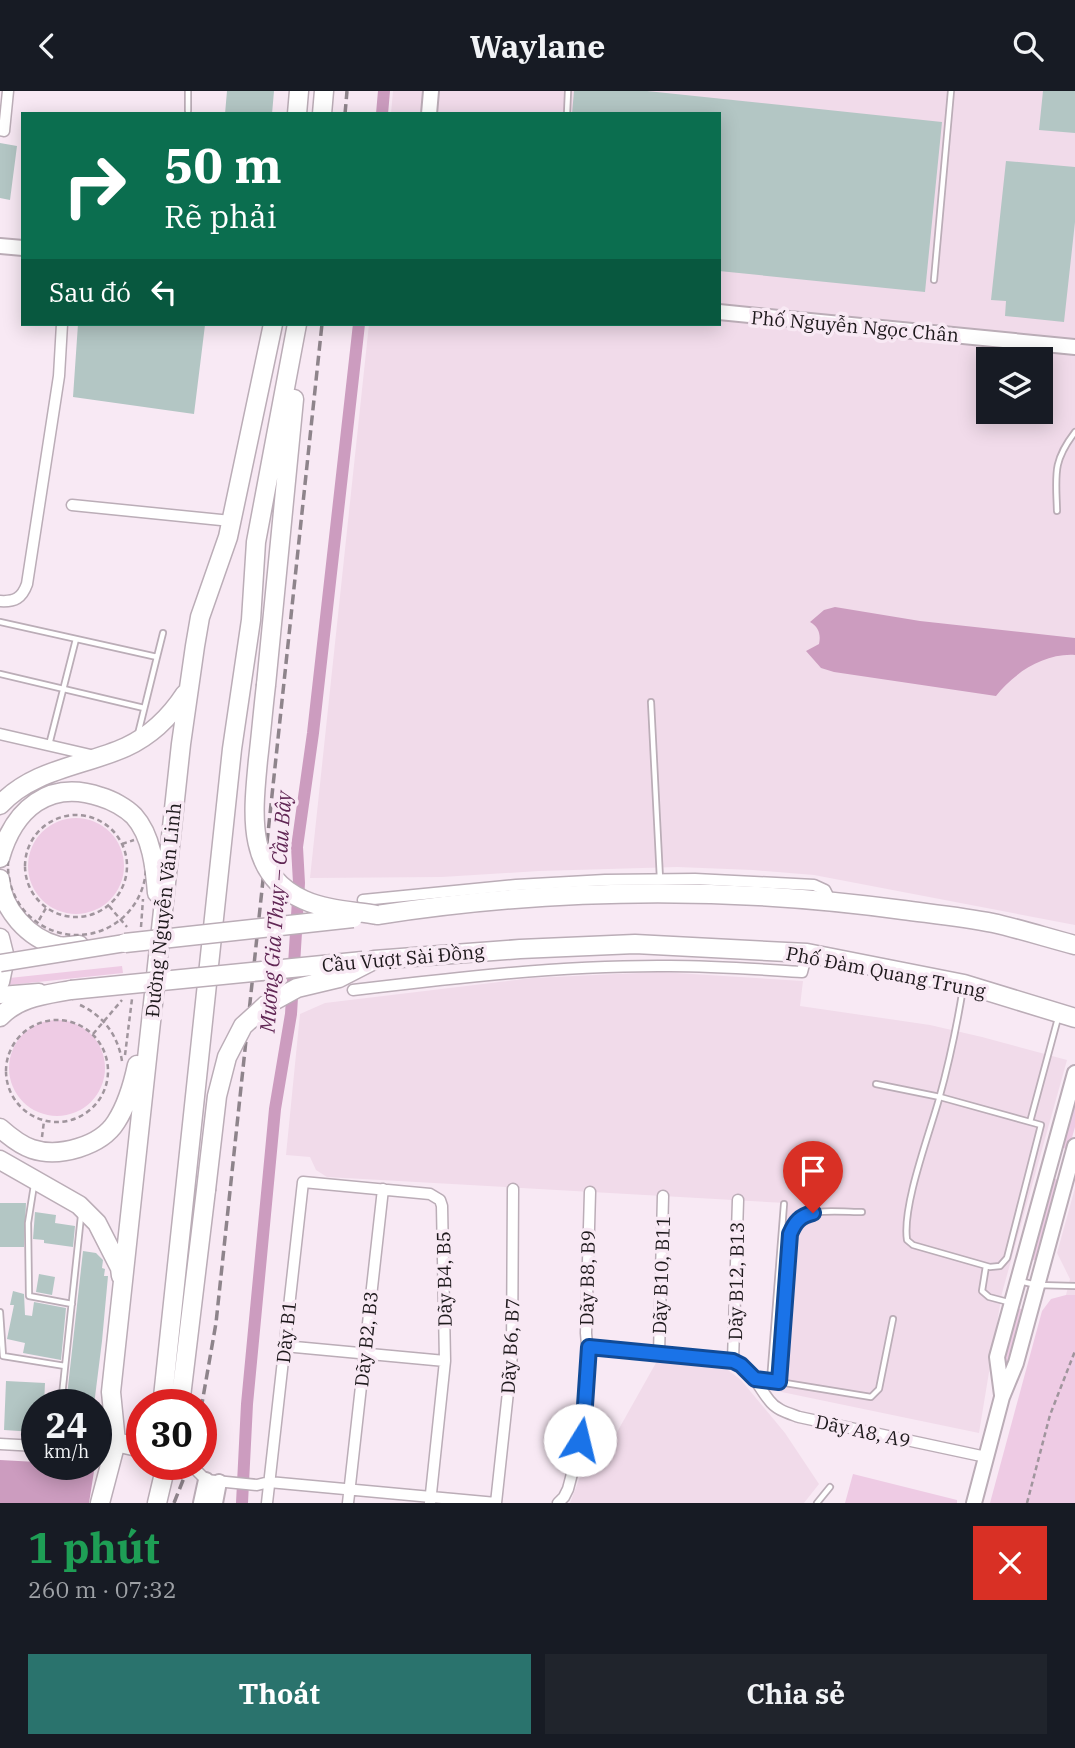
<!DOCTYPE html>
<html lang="vi">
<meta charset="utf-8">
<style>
body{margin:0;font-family:"IBM Plex Serif",serif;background:#20242c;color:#f1f3f6;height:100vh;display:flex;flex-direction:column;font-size:26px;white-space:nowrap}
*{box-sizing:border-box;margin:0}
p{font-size:23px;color:#9ea1a6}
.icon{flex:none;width:38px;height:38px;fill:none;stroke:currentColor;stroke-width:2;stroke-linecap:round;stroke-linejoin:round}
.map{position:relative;height:1412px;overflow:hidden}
.side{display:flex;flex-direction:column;background:#171b24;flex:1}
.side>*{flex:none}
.top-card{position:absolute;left:21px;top:21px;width:700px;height:214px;border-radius:0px;box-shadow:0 4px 18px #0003;background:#0b6e4f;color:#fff;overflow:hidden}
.buttons{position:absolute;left:976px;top:256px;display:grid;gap:14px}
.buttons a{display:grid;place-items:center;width:77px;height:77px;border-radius:0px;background:#171b24;box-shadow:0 4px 18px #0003;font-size:35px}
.speed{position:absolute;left:21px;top:1298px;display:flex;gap:14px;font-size:35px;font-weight:700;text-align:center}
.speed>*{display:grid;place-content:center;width:91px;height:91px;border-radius:50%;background:#171b24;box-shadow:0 4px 18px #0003;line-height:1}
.speed small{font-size:18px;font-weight:400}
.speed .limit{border:10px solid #d22;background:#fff;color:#111}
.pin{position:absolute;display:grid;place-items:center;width:60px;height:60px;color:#fff;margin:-72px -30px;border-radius:50% 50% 50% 0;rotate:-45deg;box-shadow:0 0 7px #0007}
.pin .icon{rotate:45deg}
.me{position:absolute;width:77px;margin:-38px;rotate:9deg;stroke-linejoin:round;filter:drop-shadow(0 0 5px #0008)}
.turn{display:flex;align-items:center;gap:24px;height:147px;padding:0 28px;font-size:32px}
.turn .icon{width:91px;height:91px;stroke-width:2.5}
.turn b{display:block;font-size:49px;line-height:60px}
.then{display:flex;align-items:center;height:66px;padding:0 28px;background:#0003;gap:14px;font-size:26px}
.round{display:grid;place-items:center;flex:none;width:74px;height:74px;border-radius:0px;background:#20242c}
.head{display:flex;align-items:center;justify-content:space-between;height:119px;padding:0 28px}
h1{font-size:42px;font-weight:800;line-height:52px;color:#1e9e55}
.action{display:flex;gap:14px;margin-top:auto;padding:14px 28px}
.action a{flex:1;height:80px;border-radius:0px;background:#2a736d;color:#fff;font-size:28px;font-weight:800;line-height:80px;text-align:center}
.action a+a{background:#20242c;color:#f1f3f6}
header{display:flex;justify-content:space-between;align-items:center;height:91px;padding:0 28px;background:#171b24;font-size:32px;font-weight:800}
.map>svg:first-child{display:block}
.built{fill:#f1dbea;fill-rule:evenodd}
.green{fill:#eecbe4}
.water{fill:#cc9cbf}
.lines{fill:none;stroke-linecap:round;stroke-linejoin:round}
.canal{stroke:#cc9cbf;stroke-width:12}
.building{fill:#b3c6c4}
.lane-casing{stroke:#bbadb7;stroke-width:8}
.street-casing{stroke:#bbadb7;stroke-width:13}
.secondary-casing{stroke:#bbadb7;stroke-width:18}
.primary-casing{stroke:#bbadb7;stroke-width:19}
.highway-casing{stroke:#bbadb7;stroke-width:21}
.path{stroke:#a0959d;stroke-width:2.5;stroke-dasharray:5 3.5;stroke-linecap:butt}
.lane{stroke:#fff;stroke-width:4.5}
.street{stroke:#fff;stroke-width:10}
.secondary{stroke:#fff;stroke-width:14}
.primary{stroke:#fff;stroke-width:16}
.highway{stroke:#fff;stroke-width:18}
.rail{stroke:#8e848b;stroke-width:3.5;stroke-dasharray:10 5;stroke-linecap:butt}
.primary-bridge-casing{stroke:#bbadb7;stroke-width:19;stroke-linecap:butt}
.highway-bridge-casing{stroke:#bbadb7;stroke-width:21;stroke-linecap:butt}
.primary-bridge{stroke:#fff;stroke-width:16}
.highway-bridge{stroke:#fff;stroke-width:18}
.route-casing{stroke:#114b97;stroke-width:18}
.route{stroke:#1a73e8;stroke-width:12}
.labels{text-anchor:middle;stroke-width:7;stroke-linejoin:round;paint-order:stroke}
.street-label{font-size:19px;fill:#1d181b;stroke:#f8e9f4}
.water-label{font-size:21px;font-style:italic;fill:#602654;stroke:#f8e9f4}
</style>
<header><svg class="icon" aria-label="back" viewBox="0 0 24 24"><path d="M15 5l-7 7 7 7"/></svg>Waylane<svg class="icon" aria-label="search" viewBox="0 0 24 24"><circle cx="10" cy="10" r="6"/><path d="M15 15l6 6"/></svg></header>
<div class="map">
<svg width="1075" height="1412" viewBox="0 0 1075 1412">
<rect width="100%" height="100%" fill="#f8e9f4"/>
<path class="built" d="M393,0h682v834l-261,-50 -61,-5 -76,-3 -138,4 -97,6 -132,1 59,-554h350v-210h-328zM989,268h52v52h-52z
M660,881l143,9 -3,25 130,19 52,12 85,23 -65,233 -23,140 -207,-43 14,-187 -459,-26 -11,-7 -6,-13 -24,-2 14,-141 25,-11 207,-25z
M1075,1097v107h-9l4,-16 -13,-26z
M657,1270l67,6 17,13 44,53 34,51 -15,19h-234l15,-39 13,2z"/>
<path class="green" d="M28 775a48 48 0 1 1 96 0a48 48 0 1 1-96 0Z
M122,875l1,7 -123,13v-7z
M9 977a48 48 0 1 1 96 0a48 48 0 1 1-96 0Z
M1075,1001v35l-6,21 -3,1 -5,-2z
M1052,1087l7,2 -21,81 -9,-2z
M1066,1204h9v208h-85l52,-192 9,-12z
M1017,1217l7,2 -19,68 2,-36z
M853,1383l104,26v3h-112z"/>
<path class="water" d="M835,516l85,14 155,17v17c-31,-2 -61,18 -79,41l-162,-24 -13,-4 -15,-17 13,-7c2,-9 0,-17 -9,-22l14,-12z
M0,1369l37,2v3h58l-6,38h-89z"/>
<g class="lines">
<path class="canal" d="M382,23l2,-23
M242,1412l5,-99 28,-295 16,-95 8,-131 -2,-36 16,-114 46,-409"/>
</g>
<path class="building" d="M227,0h47l-2,23h-47z
M574,0h73l295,31 -17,170 -206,-21v-157h-147z
M1043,0h32v42l-36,-3z
M0,52l17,3 -7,54 -10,-2z
M1006,70l69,6v55l-11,100 -59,-6 1,-15 -15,-1z
M78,233l127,1 -11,89 -121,-17z
M0,1112h26l-2,44h-24z
M35,1121l21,3 -1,8 20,3 -2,21 -29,-4v-3l-11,-1z
M83,1160l13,2 7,7 -1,8 3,1 -1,7h4l-6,65 -8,64h-28z
M39,1183l16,3 -3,18 -16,-3z
M13,1200l11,3 1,21 7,1 2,-14 32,6 -5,52 -38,-7 2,-10 -18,-4 7,-34h-4z
M6,1290l39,2 -1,22h-7l-2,4 -1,23 -30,-2z"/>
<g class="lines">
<defs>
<path id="lane" d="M188,0v20
M567,23l1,-23
M934,189l17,-189
M1057,420c-1,-36 -5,-49 18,-79
M0,531l157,35 -19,77
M157,566l6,-24
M0,583l144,34
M651,611l9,177
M49,654l27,-106
M876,993l64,13 101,28 -34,133 -7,8 -10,1 -77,-22 -6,-5c-5,-34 22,-105 32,-141 10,-36 18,-74 24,-111
M1030,1031l28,-104
M34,1094l-6,38 1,73 43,8
M862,1121c-15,0 -46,-3 -59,3 -8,4 -10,11 -13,19l-11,148 92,15 8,-8 14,-70
M986,1175l-4,25 7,6 19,5
M1019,1190l18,4 38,1
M0,1221l3,44 62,10
M770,1290l14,-177
M61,1314l20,-189
M817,1412l13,-16"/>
<path id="street" d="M0,39l4,1 4,-40
M72,414l159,16
M0,510c15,1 22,-3 27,-17l32,-208 3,-52
M0,643l95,22
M363,809l153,-15 89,-5 90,-1 119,6 11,5 5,10
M353,899c101,-12 202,-24 305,-24 48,-1 96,3 144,6l5,-19
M284,1255l161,15
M589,1257l144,13c19,8 24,24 36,39 7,10 19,13 30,17l187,40
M659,1263l4,-158
M733,1270l5,-161
M0,1353l37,2
M96,1359l15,-2 4,-6
M191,1374l15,15 51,5 12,-3 227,21
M267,1412l36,-321 127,12 10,6 2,6 3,155 -15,142
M348,1412l35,-314
M496,1412l16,-148 1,-166
M558,1412l6,-6 4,-8c14,-52 24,-103 18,-156l4,-141"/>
<path id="secondary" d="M429,23l2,-23
M0,155l23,2
M719,221l356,35
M1002,1304l-5,-38 78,-284
M201,1412l5,-23
M215,1412l4,-21
M974,1412l28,-106 14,-34 59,-217"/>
<path id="primary" d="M0,904l39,-3"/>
<path id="highway" d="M297,23l2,-23
M322,23l2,-23
M266,594l28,-286
M0,714c33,-36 84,-39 126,-58 26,-12 44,-30 59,-53
M0,767c14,-49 49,-79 101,-61 11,3 25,11 33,19 18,20 21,52 23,77
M0,788c2,30 28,59 58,67 6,1 14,0 21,-1
M377,824c174,-27 352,-29 526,-5 30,4 60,7 90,13 27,6 55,15 82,22
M0,847l5,20 -5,24
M374,869l146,-11 115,-5 172,9 157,31 111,34
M0,926c19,-20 44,-22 71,-27
M0,1037c9,8 20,17 32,21 27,9 69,-3 84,-27 11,-17 17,-38 21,-57
M0,1069l79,45 18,18 23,45 1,8
M164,1314l-1,-8 69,-648 19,-129 5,-78 41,-218
M180,1314l26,-215
M116,1351l26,6
M100,1412l16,-61 -5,-50 70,-648 14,-98 5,-29 28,-80 45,-213
M157,1412l9,-38"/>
</defs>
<use href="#lane" class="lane-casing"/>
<use href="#street" class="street-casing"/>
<use href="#secondary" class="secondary-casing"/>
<use href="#primary" class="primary-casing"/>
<use href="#highway" class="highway-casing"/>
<path class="path" d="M8 775a69 69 0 1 1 138 0a69 69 0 1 1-138 0Z
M25 775a51 51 0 1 1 102 0a51 51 0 1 1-102 0Z
M122,753l12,-4
M109,815l18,21
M39,829l7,-12
M141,836l2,-28
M80,914c24,11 38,31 42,56
M6 980a51 51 0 1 1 102 0a51 51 0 1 1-102 0Z
M93,943l29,-34
M125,964l7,-56
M42,1046l2,-16
M1027,1412l23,-88 25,-64"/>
<use href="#lane" class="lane"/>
<use href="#street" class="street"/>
<use href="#secondary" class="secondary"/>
<use href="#primary" class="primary"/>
<use href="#highway" class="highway"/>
<path class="rail" d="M345,23l2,-23
M201,1318l15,-86 106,-999
M174,1412l15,-38"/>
<defs>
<path id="primary-bridge" d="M0,872l125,-20"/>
<path id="highway-bridge" d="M266,594c-3,25 -5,50 -8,75 -5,53 -13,114 46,140 22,10 50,11 73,15
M125,852l228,-25
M71,899l292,-29
M206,1099l11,-94 10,-39 16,-31 23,-21 31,-17 42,-10 35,-18"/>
</defs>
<use href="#primary-bridge" class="primary-bridge-casing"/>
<use href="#highway-bridge" class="highway-bridge-casing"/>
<use href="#primary-bridge" class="primary-bridge"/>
<use href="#highway-bridge" class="highway-bridge"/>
</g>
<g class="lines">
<defs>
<path id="route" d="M580,1349l4,-20 5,-73 144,14 8,4 14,14 24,3 11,-148c5,-12 10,-18 23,-21"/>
</defs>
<use href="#route" class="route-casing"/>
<use href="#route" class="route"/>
</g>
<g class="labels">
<g class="street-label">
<text transform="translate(855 235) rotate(5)" y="7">Phố Nguyễn Ngọc Chân</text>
<text transform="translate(163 819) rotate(-84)" y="7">Đường Nguyễn Văn Linh</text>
<text transform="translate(403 867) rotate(-5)" y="7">Cầu Vượt Sài Đồng</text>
<text transform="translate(886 881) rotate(11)" y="7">Phố Đàm Quang Trung</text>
<text transform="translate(661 1184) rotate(-88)" y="7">Dãy B10, B11</text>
<text transform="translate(587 1187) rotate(-89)" y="7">Dãy B8, B9</text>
<text transform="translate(444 1188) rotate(-91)" y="7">Dãy B4, B5</text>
<text transform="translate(736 1190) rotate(-89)" y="7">Dãy B12, B13</text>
<text transform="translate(286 1241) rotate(-84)" y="7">Dãy B1</text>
<text transform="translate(366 1248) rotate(-84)" y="7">Dãy B2, B3</text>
<text transform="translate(510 1255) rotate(-87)" y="7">Dãy B6, B7</text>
<text transform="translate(863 1340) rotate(12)" y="7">Dãy A8, A9</text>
</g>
<g class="water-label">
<text transform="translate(276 821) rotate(-86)" y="7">Mương Gia Thụy – Cầu Bây</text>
</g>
</g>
</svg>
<div class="buttons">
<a><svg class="icon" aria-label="layers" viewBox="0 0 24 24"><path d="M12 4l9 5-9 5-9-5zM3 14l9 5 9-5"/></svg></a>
</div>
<div class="speed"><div>24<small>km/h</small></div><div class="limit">30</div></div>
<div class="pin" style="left:813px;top:1122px;background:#d93025"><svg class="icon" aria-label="arrive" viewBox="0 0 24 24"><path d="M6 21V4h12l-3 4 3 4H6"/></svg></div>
<svg class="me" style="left:580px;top:1349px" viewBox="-20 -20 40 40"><circle r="19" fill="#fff"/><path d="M0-13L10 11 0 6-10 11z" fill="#1a73e8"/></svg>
<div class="top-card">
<div class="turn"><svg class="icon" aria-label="right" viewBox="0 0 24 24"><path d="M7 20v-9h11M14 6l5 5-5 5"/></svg><div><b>50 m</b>Rẽ phải</div></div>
<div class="then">Sau đó<svg class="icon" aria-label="left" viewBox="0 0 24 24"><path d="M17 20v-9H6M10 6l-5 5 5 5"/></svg></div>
</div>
</div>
<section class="side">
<div class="head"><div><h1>1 phút</h1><p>260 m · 07:32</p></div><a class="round" style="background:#d93025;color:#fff"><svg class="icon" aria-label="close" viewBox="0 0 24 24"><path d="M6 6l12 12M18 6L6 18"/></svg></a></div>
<div class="action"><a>Thoát</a><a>Chia sẻ</a></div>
</section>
